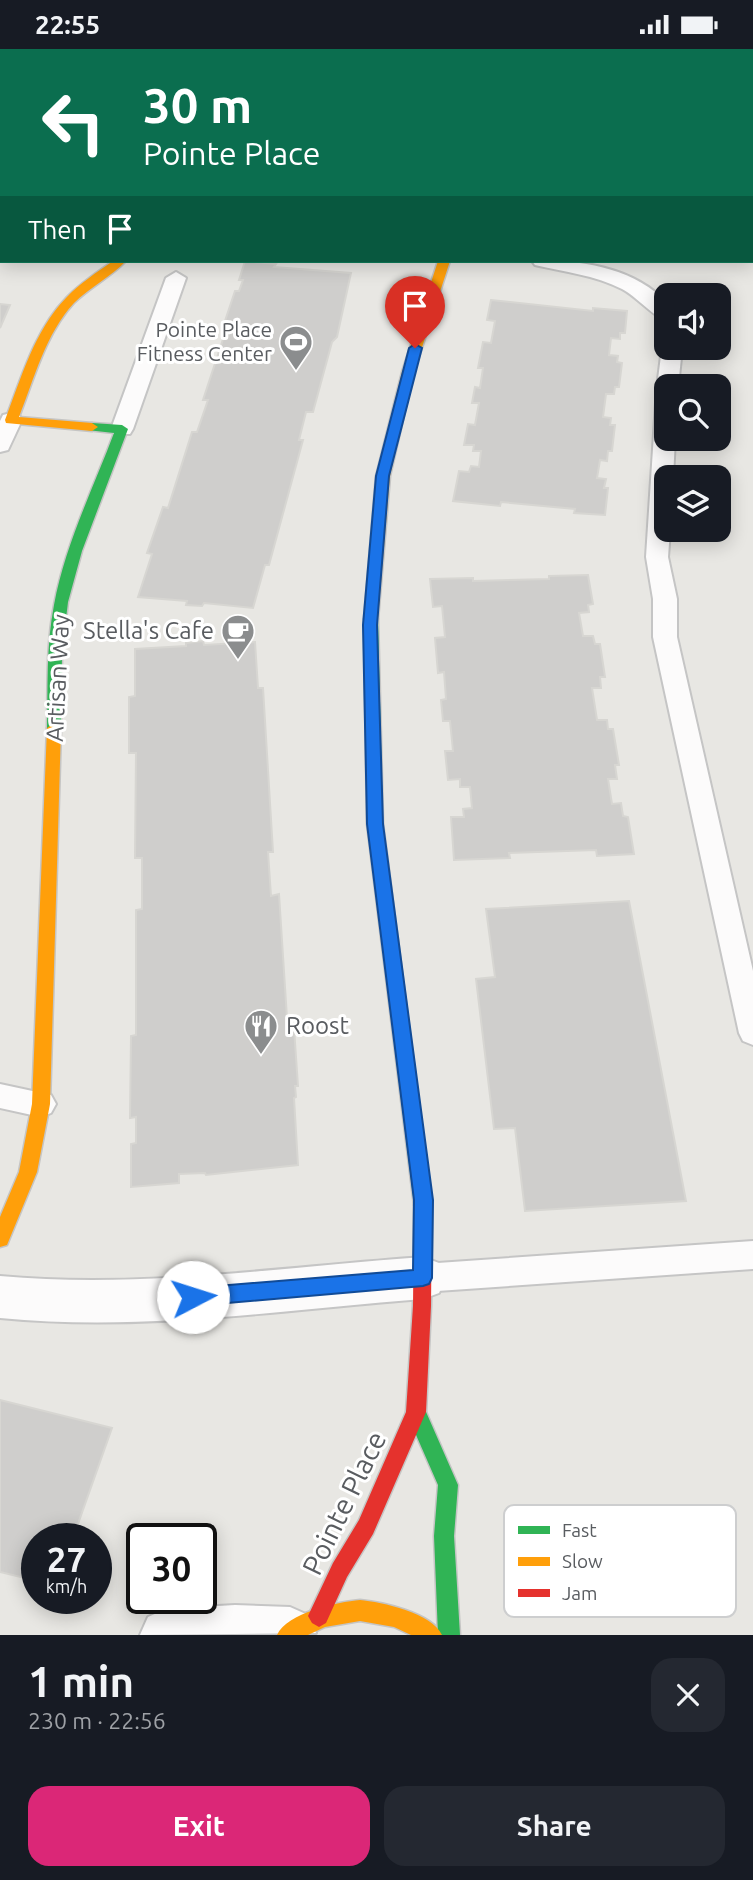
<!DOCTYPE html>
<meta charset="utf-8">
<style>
body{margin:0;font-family:Ubuntu,sans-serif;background:#242831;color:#f1f3f6;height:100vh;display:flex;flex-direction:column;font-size:26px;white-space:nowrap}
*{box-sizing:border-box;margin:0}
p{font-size:23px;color:#9ea1a6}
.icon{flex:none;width:38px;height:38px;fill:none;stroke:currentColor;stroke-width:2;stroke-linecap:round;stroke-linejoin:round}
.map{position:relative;height:1586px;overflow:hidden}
.panel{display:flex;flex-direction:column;background:#171b24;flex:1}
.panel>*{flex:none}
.hud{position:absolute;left:0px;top:0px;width:754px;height:214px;box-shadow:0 4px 18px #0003;background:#0b6e4f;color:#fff;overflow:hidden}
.buttons{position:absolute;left:654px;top:234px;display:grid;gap:14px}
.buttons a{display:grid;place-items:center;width:77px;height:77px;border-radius:14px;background:#171b24;box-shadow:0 4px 18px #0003;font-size:35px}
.speed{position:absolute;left:21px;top:1474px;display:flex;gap:14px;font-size:35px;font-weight:700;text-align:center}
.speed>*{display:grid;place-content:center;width:91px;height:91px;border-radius:50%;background:#171b24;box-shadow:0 4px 18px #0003;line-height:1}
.speed small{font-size:18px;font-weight:400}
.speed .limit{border:4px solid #111;border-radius:10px;background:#fff;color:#111}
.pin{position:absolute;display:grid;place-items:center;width:60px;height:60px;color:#fff;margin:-72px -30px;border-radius:50% 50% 50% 0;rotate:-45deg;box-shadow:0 0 7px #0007}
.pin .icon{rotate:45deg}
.me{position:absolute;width:77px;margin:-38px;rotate:85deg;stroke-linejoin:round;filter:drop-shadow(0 0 5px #0008)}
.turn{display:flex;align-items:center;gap:24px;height:147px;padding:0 28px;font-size:32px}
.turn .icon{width:91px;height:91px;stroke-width:2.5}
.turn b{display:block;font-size:49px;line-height:60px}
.then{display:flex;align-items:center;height:66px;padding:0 28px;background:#0003;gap:14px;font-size:26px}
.round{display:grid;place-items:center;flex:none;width:74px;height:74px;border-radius:21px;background:#242831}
.head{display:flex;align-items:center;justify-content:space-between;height:119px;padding:0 28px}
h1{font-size:42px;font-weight:600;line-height:52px}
.action{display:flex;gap:14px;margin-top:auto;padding:14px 28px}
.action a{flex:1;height:80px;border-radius:21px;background:#db2777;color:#fff;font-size:28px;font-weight:600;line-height:80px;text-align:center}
.action a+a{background:#242831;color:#f1f3f6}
.status{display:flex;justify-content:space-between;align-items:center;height:49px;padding:0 35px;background:#171b24;direction:ltr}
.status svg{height:19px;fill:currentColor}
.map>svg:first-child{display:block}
.green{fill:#d2e3cf}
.building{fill:#cfcecc;stroke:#d7d6d2;stroke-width:2}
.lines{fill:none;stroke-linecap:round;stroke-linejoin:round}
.lane-casing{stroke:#c5c5c5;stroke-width:4}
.street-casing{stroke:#c5c5c5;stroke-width:4}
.fast-casing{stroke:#c5c5c4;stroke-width:3}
.slow-casing{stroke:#c5c5c4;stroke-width:3}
.jam-casing{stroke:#c5c5c4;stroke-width:3}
.lane{fill:#fcfbfb;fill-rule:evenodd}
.street{fill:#fcfbfb;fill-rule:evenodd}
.fast{fill:#30b455;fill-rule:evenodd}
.slow{fill:#ff9f0a;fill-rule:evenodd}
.jam{fill:#e5322d;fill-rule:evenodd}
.route{fill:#1a73e8;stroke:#114b97;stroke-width:2}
.labels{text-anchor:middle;stroke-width:6;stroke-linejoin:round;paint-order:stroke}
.far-poi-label{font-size:21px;fill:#595c60;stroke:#fff;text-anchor:end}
.poi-label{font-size:24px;fill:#595c60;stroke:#fff;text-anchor:end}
.street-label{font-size:24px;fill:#595c60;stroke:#fff}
.near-street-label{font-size:28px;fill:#595c60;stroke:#fff}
.key{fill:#fff;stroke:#cdcecf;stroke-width:2}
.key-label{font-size:19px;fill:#595c60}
</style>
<div class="status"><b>22:55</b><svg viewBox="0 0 49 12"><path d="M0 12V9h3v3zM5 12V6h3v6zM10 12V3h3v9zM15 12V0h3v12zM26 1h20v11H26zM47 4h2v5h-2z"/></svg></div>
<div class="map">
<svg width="753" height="1586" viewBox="0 0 753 1586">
<rect width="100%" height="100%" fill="#e8e7e3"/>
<path class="green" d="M125,0h258l1,2h-253z
M496,0h257v125l-1,-123z"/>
<path class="building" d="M245,212l31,3 -2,3 77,6 -14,64 -5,5 -19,70h-7l-7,28h4l-34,125h-4l-12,43 -49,-5 -2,3 -16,-1 1,-4 -49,-4 14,-43 -5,-1 16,-46 5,1 24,-76h5l11,-32h-5l23,-70h-4l13,-39h4l4,-11h-4z
M491,251l102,11v-3l34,3 -2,22h-5v6l-9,-1 -2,17 9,1 -1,6 5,1 -3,24h-4l-1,7h-8l-3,23 8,1 -1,7h5l-3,26h-4l-1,10 -7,-1 -3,18 9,1 -2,9h4l-3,27 -31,-2 1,-4 -74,-7 -1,4 -47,-5 6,-30 10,1 2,-6 8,1 2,-16h-8l1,-6h-10l4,-21 7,1 4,-22h-7l3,-16 5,1 3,-20h-5l5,-26 8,1 4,-22 -8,-1z
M0,255l10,1 -10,23z
M588,526l5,29 -5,1 1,7 -10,1 4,23h10l2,8h5l5,33h-5l1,11h-9l5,32h10l1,9h5l6,36h-4l2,14h-9l4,25 9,-1 2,13 5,1 6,37 -37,2 -1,-6 -87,3 1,5 -56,2 -3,-43h13l-1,-8 9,-1 -2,-21h-10v-8l-12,1 -3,-29h8l-3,-30h-7l-2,-21 5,-1 -2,-27 -6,1 -3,-35 10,-1 -3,-31 -9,1 -3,-28 43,-1v3l76,-2v-3z
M203,592l1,4 51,-3 3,46h5l10,164h-5l3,44 8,-2 8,124h4v11l3,-1 4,58h-3l1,11 -2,1 4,67 -92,10 -1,-2 -26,1v9l-48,4v-43l5,-1v-26l-6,1 1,-82 5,-1v-125l6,-1v-51h-7l1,-105h-7v-56l6,-1v-47l51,-3v-3z
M629,852l57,300 -161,10 -10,-83 -21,1 -18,-150 19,-2 -9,-68z
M0,1351l112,28 -39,110h-36v43l-37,-9z"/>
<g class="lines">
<defs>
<path id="lane" d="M532,212c46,-2 102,6 135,42v18c-12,-3 -31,-25 -45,-32 -28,-14 -57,-17 -87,-24z
M176,223l10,6 -53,151 -3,5h-16l-3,-5 55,-151z
M667,294v5h15l-4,39h-11v52h8l-2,39h-6v52h3l-2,27 9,42v38l76,334v74l-10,-4 -4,-8 -86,-396v-38l-7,-42 11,-170 5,-39z
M11,364l8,2 3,5 -14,30 -8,2v-31l3,-6z
M0,1035l51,11 5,9 -5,9 -10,4 -41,-9z
M753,1192v28l-330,23 -11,-4 -5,-10 5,-10 11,-4z"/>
<path id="street" d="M0,75l2,1v16l-2,-1z
M423,1208l16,6 7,15 -7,15 -16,6c-142,11 -281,33 -423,19v-42c142,13 281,-9 423,-19z
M235,1556l55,2 18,8 8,18 -176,2 8,-18 18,-8z"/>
<path id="fast" d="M92,374l30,2 6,4 -46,122 -14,51 -6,50 -1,76 -7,5 -7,-5c1,-41 -1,-82 7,-123 11,-60 39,-116 60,-172l-27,-3v-6z
M371,565l7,5 5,205 49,381 -3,6 -6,2 -6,-2 -3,-6 -47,-381 -3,-205z
M416,1354l7,2 35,80 -4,51 6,99h-22l-4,-99 4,-51 -32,-73 3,-7z"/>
<path id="slow" d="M113,212h13c-15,16 -36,26 -52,42 -28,30 -40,76 -55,114l73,6 6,4 -6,4 -86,-8 -1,-3c16,-41 29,-89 61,-122 13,-14 31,-26 47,-37z
M438,212h12l-36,111 -24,104 -12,143 -7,5 -7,-5 12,-143 26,-104z
M54,674l7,5 -11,376 -13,68 -30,73 -7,2v-30l19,-45 13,-68 15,-376z
M360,1551c22,2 72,13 82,35h-31l-17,-8 -34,-6 -35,6 -17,8h-31c10,-22 60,-33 83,-35z"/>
<path id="jam" d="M432,0h10v2h-10z
M423,1148l6,2 3,6 -1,101 -5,106 -53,122 -26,43 -21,46 -7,4 -7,-4 -4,-7 25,-53 26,-43 47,-108 7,-106 1,-101 3,-6z"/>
</defs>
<use href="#lane" class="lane-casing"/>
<use href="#street" class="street-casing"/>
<use href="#fast" class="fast-casing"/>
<use href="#slow" class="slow-casing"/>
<use href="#jam" class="jam-casing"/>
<use href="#lane" class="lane"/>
<use href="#street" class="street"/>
<use href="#fast" class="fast"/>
<use href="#slow" class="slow"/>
<use href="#jam" class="jam"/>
</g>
<path class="route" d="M415,295l7,4 -33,128 -12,149 6,199 50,376 -1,78 -3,6 -6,2 -230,20 -6,-2 -3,-7 3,-6 6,-3 220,-18 1,-70 -47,-376 -4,-199 13,-149 33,-128z"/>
<defs>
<symbol id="stadium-pin" viewBox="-11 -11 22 30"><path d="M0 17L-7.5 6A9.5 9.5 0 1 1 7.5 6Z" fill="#8b8d8e" stroke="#fff"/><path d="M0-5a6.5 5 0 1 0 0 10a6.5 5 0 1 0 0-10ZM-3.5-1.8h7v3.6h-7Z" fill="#fff"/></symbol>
<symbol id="cafe-pin" viewBox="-11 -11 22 30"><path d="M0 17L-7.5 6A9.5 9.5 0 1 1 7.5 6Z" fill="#8b8d8e" stroke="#fff"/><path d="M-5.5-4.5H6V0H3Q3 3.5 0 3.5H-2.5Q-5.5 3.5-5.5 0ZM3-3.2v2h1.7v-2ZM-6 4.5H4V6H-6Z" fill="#fff"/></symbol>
<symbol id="restaurant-pin" viewBox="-11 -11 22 30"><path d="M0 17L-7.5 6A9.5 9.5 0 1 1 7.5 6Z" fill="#8b8d8e" stroke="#fff"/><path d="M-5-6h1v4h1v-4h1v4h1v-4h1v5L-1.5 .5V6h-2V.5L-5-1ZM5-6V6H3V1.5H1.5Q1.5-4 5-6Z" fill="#fff"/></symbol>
</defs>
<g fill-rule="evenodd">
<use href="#stadium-pin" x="277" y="274" width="38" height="52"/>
<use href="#cafe-pin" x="219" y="563" width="38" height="52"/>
<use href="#restaurant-pin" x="242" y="958" width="38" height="52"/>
</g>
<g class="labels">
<g class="far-poi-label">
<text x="272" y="288">Pointe Place<tspan x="272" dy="24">Fitness Center</tspan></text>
</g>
<g class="poi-label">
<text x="214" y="590">Stella's Cafe</text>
<text x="286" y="985" text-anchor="start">Roost</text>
</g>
<g class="street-label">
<text transform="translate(58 629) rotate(-87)" y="8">Artisan Way</text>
</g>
<g class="near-street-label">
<text transform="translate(344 1454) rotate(-64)" y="10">Pointe Place</text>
</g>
</g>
<rect x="504" y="1456" width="232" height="112" rx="10" class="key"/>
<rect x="518" y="1477" width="32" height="8" fill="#30b455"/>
<rect x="518" y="1508" width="32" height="9" fill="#ff9f0a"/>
<rect x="518" y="1540" width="32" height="8" fill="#e5322d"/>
<g class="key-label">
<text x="562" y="1488">Fast</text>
<text x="562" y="1519">Slow</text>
<text x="562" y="1551">Jam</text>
</g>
</svg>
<div class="buttons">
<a><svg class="icon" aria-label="sound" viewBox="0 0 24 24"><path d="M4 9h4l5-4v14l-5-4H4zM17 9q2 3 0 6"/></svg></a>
<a><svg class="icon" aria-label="search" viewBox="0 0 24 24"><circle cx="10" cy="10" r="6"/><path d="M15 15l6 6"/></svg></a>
<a><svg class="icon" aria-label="layers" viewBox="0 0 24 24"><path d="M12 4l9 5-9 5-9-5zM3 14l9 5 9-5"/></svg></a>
</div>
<div class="speed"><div>27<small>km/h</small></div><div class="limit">30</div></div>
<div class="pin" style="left:415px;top:299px;background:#d93025"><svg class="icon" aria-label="arrive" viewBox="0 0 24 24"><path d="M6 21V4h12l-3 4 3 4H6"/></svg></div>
<svg class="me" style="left:193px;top:1248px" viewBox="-20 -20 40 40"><circle r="19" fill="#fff"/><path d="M0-13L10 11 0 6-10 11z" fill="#1a73e8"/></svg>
<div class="hud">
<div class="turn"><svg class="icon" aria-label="left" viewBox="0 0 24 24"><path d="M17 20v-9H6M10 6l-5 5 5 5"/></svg><div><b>30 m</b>Pointe Place</div></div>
<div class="then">Then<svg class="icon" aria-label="arrive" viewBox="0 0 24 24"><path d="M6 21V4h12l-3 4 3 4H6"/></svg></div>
</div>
</div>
<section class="panel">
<div class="head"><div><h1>1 min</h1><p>230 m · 22:56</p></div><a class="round"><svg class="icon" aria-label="close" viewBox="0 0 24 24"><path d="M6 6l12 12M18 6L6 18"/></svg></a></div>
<div class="action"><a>Exit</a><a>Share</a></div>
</section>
